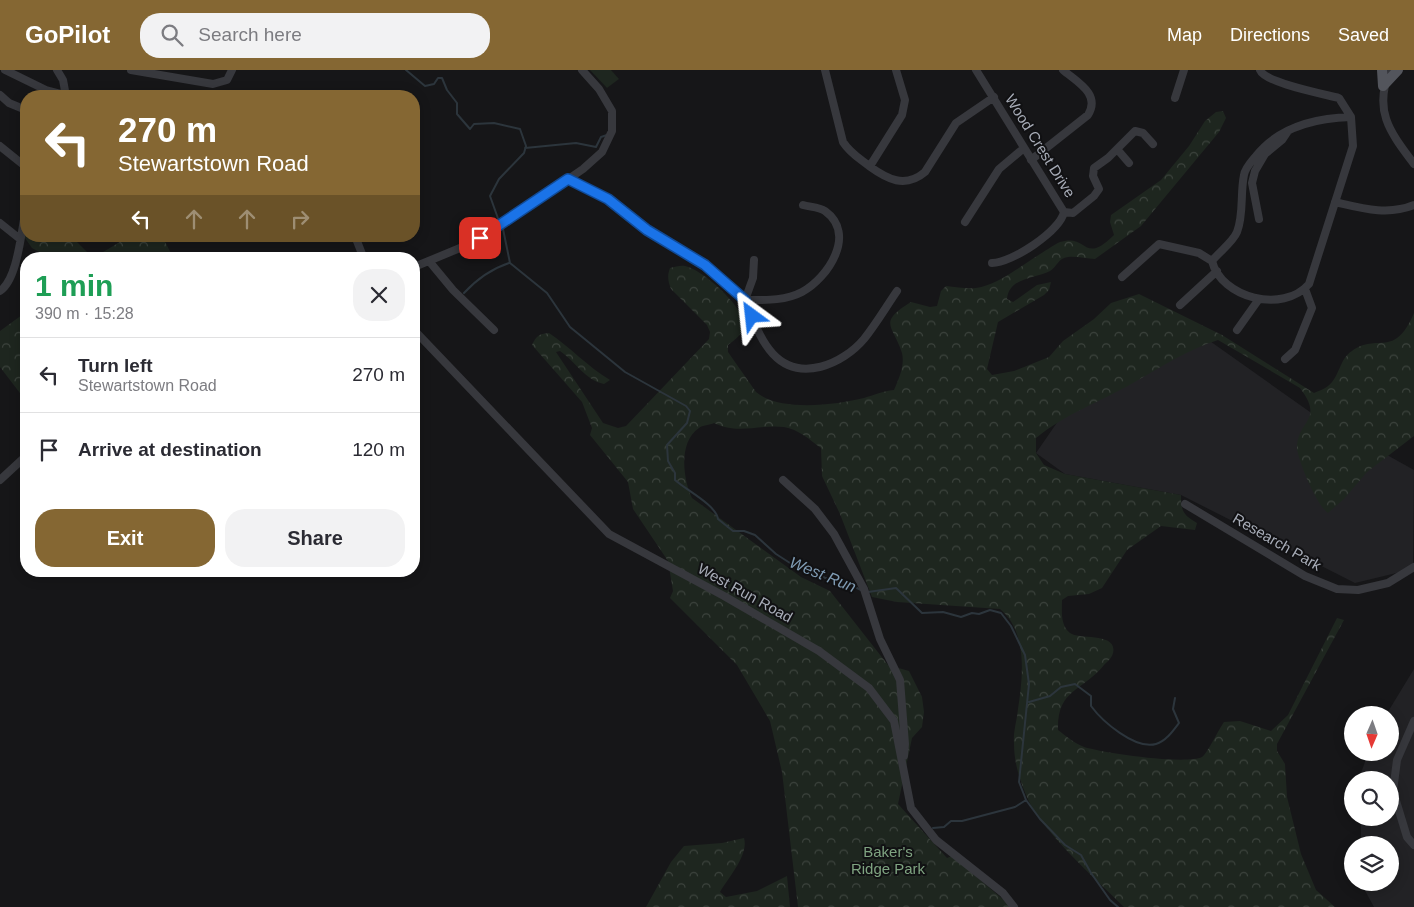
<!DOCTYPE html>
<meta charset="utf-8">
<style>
body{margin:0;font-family:Helvetica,sans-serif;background:#f2f2f3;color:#2b2b33;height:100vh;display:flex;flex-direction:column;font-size:19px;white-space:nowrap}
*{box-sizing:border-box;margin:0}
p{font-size:16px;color:#7c7c81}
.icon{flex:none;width:28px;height:28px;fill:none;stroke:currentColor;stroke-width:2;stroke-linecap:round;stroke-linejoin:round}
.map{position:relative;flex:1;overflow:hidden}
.drawer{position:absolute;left:20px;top:182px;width:400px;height:325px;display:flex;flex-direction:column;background:#fff;border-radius:20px;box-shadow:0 2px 12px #0003}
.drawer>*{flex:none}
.hud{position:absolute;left:20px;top:20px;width:400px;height:152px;border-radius:20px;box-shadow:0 2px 12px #0003;background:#856733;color:#fff;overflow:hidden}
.needle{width:32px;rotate:182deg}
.fabs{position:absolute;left:1344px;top:636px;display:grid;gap:10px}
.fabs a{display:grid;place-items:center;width:55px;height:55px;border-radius:50%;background:#fff;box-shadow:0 2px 12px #0003;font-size:25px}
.pin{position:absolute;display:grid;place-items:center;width:42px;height:42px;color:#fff;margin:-21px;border-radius:10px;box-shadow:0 2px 8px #0006}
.me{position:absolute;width:55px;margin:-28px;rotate:330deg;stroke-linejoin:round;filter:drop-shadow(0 0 4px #0008)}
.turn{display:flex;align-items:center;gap:18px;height:105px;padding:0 15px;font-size:22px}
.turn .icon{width:65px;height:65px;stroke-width:2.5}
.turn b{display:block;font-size:35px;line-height:42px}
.lanes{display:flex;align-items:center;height:48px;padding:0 15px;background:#0003;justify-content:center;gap:25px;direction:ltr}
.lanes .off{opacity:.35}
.round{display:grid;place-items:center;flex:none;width:52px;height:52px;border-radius:20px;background:#f2f2f3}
.overview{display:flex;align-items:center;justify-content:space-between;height:85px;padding:0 15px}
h1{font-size:30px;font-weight:600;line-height:38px;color:#1e9e55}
.primary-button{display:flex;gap:10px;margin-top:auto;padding:10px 15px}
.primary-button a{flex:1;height:58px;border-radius:20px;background:#856733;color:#fff;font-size:20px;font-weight:600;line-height:58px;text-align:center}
.primary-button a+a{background:#f2f2f3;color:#2b2b33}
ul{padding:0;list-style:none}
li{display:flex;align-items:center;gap:15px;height:75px;padding:0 15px;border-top:1px solid #e1e1e2}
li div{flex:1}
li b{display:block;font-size:19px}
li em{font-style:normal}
header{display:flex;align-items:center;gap:30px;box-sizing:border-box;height:70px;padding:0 25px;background:#856733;color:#fff}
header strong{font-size:24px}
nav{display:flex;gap:28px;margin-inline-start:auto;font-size:18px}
.search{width:350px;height:45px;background:#f2f2f3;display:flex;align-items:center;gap:12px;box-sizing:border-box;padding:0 18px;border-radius:20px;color:#7c7c81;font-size:19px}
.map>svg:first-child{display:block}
.built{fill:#222225}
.green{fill:#1e261f}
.forest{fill:url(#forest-crowns)}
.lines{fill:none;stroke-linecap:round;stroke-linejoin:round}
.stream{stroke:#2c353c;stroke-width:2}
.minor{stroke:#37383d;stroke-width:8}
.major{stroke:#53555c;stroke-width:10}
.route-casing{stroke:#114b97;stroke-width:12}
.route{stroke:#1a73e8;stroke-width:9}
.labels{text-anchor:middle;stroke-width:4;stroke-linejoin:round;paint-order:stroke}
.street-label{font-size:15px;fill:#a8adb8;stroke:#111113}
.park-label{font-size:15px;fill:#7fa381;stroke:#111113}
.water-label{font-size:16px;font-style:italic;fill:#7f9bb3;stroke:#111113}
</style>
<header>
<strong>GoPilot</strong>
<div class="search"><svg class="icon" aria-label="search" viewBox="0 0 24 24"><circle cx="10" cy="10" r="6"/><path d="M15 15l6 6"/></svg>Search here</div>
<nav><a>Map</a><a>Directions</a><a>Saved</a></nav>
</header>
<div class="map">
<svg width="1414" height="837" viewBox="0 0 1414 837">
<defs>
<pattern id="forest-crowns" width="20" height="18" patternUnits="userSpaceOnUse" patternTransform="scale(1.25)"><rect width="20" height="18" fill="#1e261f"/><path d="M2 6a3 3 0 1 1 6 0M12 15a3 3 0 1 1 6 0" fill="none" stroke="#3c433d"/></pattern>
</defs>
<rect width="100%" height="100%" fill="#161618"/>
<path class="built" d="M1207,269l103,73 104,58 -1,99 -58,14 -174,-88 -116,-21 -29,-21 29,-42z
M1414,599v238h-40l-11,-20v-4l27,-1v-37h-29v-27h29v-38h-30v-4l8,-23 22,-1v-37h-4z"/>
<path class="green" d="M590,0h21l8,9 -12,9z"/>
<path class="forest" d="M1223,41l3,7 -7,14 -78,94 -46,33c-8,0 -19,-3 -27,-2 -10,1 -11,10 -18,14 -15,8 -41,6 -43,28l6,3 24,-17 14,-3 -2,8 -5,5 -46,27 -11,47 5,6 22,-4 35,-14 14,-16 31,-22 17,-16 28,-9 83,41 92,58c4,-2 11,-4 14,-7 12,-9 11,-27 24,-35 26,-19 42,9 62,-38v123l-47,36 -23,27 -16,14c-11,-7 -30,-52 -31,-65 0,-28 28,-27 3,-60l-82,-48c-31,10 -57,27 -85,43 -33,19 -68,31 -97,55v15l8,12 21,9 116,21c0,16 2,20 16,28l-2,7 -34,-4 -34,24 -25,38 -13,6 -21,2 -6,4c0,11 -2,25 8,33 9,7 48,-1 43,20 -1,5 -6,9 -9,12 -22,27 -47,24 -46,65 8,6 16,13 26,17 19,6 101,18 118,10 5,-3 17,-28 22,-35l16,-1 31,10 17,-16 49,-97 7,2 -67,124v7l8,13 2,33 14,57 15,36 19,17h-211c-27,-27 -85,-78 -98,-112 -7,-17 -12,-33 -12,-52 -1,-11 3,-23 4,-34 5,-32 10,-77 -18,-100l-103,-7 -25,-5 -32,-83 -18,-38 -1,-28c-11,-8 -23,-19 -37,-21 -25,-3 -46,8 -70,-4 -4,2 -12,2 -15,5 -21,14 -16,51 -7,70l109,79 29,14 58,74 21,6 13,26 2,15 -2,15 -10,11 -14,66 49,54 5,-2 60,51h-214l-16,-135 -12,-51 -33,-56 -67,-67 3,-7 -5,-30 -35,-52 -5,-27 -38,-47 2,-7 -10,-26 -50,-57c4,-9 7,-11 17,-12 21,14 39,34 61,47l-6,4c-19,-4 -28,-22 -44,-33l-4,1 47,71 15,5 8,-2 83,-87 1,-7 -3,-7 -36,-36c-3,-8 -4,-13 -1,-21 5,-1 11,-3 15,-2 17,3 59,41 59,58 1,9 -10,16 -16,21v7l28,40c23,20 80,13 108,6 10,-3 19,-7 30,-8 5,-11 11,-25 8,-37 -9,-28 -25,-30 9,-51l19,5 7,-1 4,-15 5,-5c10,1 21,3 30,2 22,-3 43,-21 61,-32 7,-4 16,-11 23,-14 28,-9 23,24 54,-7l-4,-13 1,-7 50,-35 28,-34 16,-25 11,-9z
M26,160v6h45l22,22 37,-22h32l12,23h-122l-20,-11 -7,-10z
M26,242v89l-26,-34v-36z
M744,768c5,17 -16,40 -24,54l6,5 31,-6 30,-15 3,31h-144l25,-45 13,-16 38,-3z"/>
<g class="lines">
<path class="stream" d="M406,0l19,16 9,-2 4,-6h4l5,12 10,13v11l13,15 4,-5 20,-1 26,6 6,17 -2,7 -25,26 -9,17 10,28
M525,78l51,-5 20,4 5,-10 6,-2
M503,159l7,34 37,30 23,34 55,45 61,34 4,5 -3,12 -20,22 1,16 7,12v7c11,10 41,25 43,39l15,12h11l11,4 21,19 14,9 26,8 9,7h11l25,12
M464,223c13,-14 27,-24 45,-30
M868,522l28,-4 26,25 21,-1 18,5 11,-4 7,1 11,-4 11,3 10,13 14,29 4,29 -10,98 7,18 14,19 25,26 16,10 10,18 19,27 8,7
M1029,632l21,-6 11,-9 14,-3 16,12v10c11,15 44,44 65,38 10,-3 17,-13 23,-21l-6,-14 2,-11
M933,758l11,-1 7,-6h11l53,-14 11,-7"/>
<path class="minor" d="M5,0l41,20 23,6
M57,0l6,10 3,16
M131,0l82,14 14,-4 5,-10
M825,0l18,72c7,11 16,16 26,24 18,13 36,23 56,6l31,-49 38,-26
M976,0l88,142
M1260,0c5,13 64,24 79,28l12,19 2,29 -44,138c-26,30 -88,14 -97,-23 7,-9 21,-19 25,-29 7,-18 3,-38 7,-57 1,-7 7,-13 12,-19 23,-29 59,-38 95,-39
M1390,0c-17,41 0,62 24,94
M0,25l9,8 17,7
M1175,28l9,-28
M0,76l26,21
M1117,79l12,14
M1031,90l57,-45c13,-21 -11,-33 -25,-45
M870,96l32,-51 3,-15 -9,-30
M568,109l40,20 39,31 58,35 40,35c19,0 40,1 57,-8 26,-14 55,-58 23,-81 -6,-4 -16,-4 -22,-6
M1335,132c26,6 53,14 79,3
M1259,149l-7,-36 3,-12 10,-17 17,-14 6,-9
M965,152l34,-53 25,-21
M0,153l20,16
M355,166l9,23
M754,190l-1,18 -8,22c8,18 14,39 28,54 27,29 70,10 91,-15 12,-15 22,-32 33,-48
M429,191l24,29 41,40
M992,193c20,0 68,-32 72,-51l9,1 21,-17 5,-7 -6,-13 1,-8 14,-10 27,-27 8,2 10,11
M414,197l46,-19 33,-17 90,-62 19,-17 10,-21v-20l-13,-22 -17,-19
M1122,207l37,-33 40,9 13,8
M0,221c18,-12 21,-60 26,-82
M1180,235l37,-34
M414,260l195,204 115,62 95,55 50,37 25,33 17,87 25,32 67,53 11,14
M1237,260l22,-31
M1285,289l10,-9 17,-42 -7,-19
M0,410l26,-24
M783,410l32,29 19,25 30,55 16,50 20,41 5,64 -1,12
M1185,434l120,72 32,13 21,1 30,-7 26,-16
M1414,651l-17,39 -4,31 14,46 7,8"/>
<path class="major" d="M1382,0l1,16
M1383,16l15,-16"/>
</g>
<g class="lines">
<defs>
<path id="route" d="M480,168l88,-59 40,20 39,31 58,35 40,35 7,16"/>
</defs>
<use href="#route" class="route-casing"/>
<use href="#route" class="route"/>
</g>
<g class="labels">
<g class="street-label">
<text transform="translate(1040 76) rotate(58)" y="5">Wood Crest Drive</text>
<text transform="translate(1277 472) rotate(30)" y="5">Research Park</text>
<text transform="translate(745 523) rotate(29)" y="5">West Run Road</text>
</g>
<g class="park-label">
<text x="888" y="787">Baker's<tspan x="888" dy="17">Ridge Park</tspan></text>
</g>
<g class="water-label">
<text transform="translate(823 504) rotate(22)" y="6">West Run</text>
</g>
</g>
</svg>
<div class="fabs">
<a><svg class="needle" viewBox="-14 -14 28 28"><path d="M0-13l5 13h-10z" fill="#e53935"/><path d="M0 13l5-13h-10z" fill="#7c7c81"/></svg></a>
<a><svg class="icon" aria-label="search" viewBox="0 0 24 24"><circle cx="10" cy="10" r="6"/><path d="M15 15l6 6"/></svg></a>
<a><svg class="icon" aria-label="layers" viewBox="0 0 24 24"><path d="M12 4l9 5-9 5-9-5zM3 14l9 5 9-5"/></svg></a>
</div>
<div class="pin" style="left:480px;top:168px;background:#d93025"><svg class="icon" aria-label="arrive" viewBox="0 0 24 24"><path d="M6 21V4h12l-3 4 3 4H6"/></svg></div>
<svg class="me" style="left:752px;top:246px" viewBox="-20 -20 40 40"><path d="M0-17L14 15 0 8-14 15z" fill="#1a73e8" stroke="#fff" stroke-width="4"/></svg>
<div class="hud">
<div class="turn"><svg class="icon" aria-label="left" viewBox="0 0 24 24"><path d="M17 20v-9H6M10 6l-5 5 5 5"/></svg><div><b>270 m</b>Stewartstown Road</div></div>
<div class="lanes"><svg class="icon" aria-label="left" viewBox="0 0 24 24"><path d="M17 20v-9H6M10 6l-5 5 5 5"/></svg><svg class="icon off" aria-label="ahead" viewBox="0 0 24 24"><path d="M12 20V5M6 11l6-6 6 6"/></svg><svg class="icon off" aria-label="ahead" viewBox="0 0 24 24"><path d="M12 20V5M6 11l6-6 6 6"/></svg><svg class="icon off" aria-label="right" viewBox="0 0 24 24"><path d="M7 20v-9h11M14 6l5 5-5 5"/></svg></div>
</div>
<section class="drawer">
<div class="overview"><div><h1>1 min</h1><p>390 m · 15:28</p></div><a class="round"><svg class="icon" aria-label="close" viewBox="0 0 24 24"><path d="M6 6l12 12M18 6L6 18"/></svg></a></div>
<ul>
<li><svg class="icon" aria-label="left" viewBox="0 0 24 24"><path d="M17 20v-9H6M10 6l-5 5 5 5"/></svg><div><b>Turn left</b><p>Stewartstown Road</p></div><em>270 m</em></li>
<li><svg class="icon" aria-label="arrive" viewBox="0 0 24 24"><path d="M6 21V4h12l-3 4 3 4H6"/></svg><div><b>Arrive at destination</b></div><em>120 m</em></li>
</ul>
<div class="primary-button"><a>Exit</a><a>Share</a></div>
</section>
</div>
